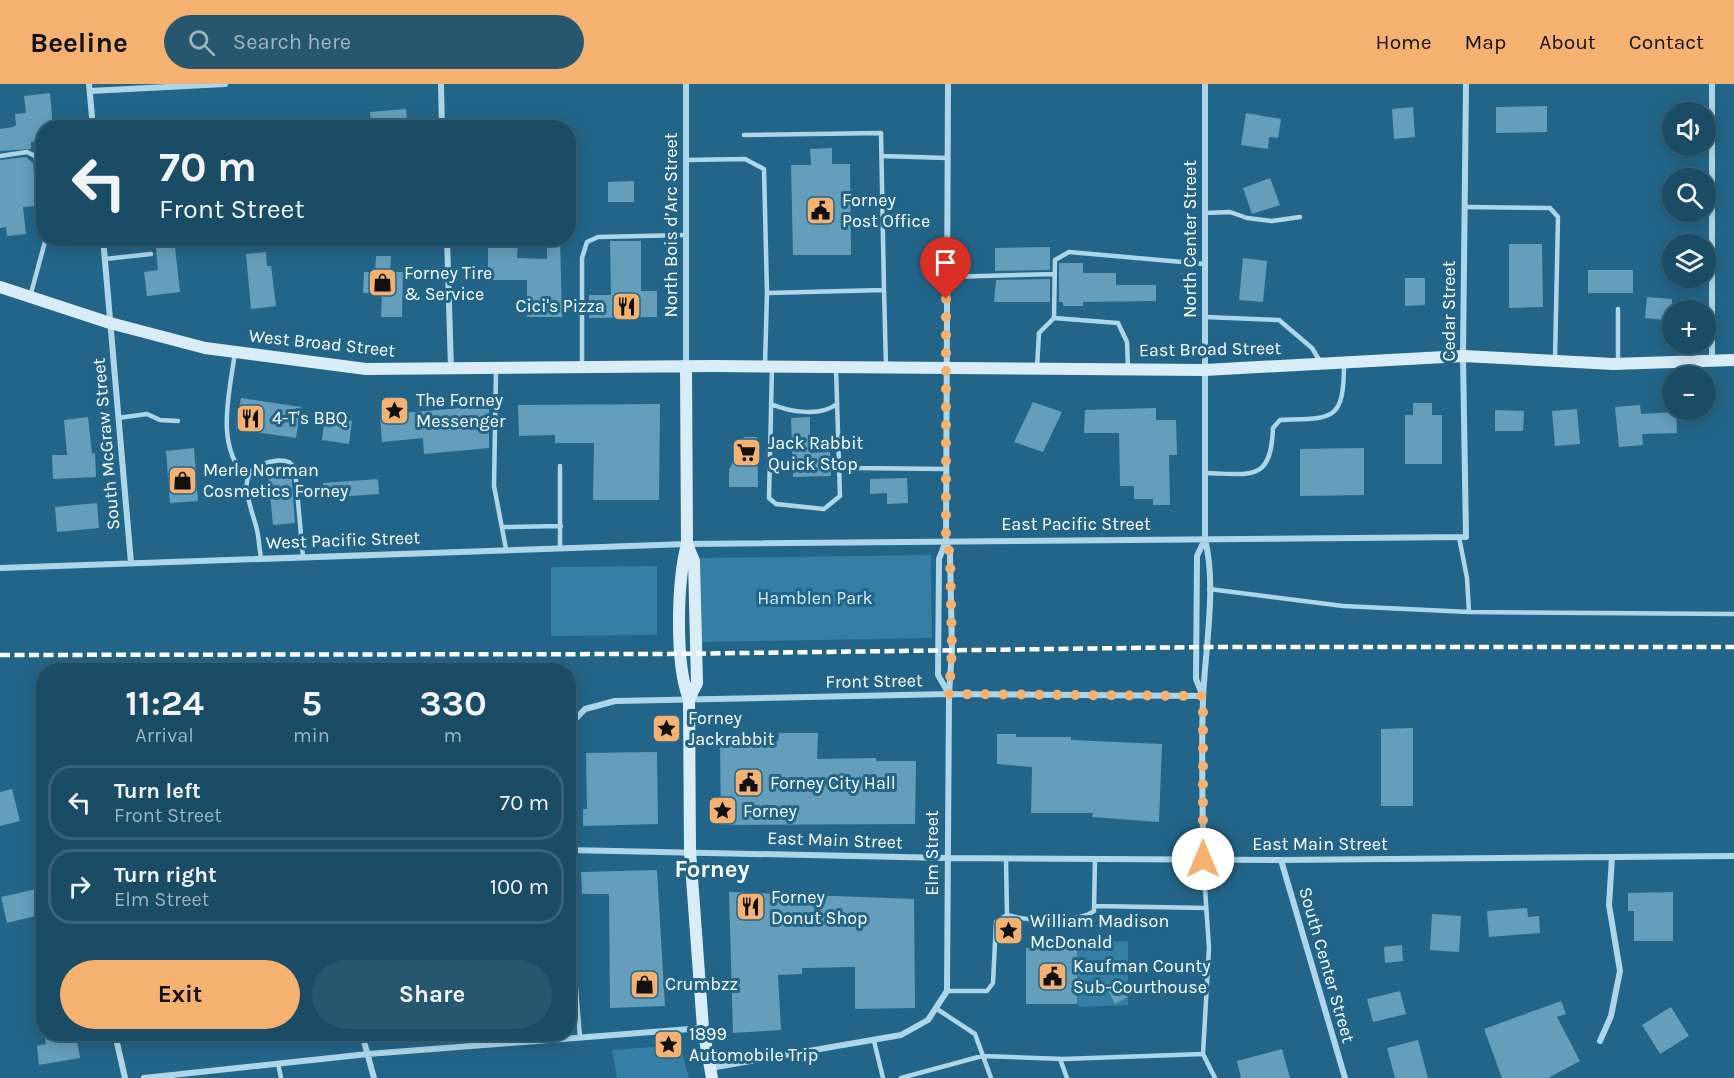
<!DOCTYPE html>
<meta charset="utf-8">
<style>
body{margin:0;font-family:Karla,sans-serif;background:#27566f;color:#f1f3f6;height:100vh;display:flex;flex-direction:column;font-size:22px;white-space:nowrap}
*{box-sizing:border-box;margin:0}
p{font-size:20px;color:#9fb4bf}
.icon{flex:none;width:33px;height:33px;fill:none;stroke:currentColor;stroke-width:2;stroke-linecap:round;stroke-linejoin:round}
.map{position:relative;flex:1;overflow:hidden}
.side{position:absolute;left:36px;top:579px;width:540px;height:378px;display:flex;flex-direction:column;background:#1a4c66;border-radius:24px;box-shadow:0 3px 15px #0003,0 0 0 2px #38637a}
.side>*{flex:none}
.hud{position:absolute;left:36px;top:36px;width:540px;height:126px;border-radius:24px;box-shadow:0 3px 15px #0003,0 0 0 2px #38637a;background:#1a4c66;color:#f1f3f6;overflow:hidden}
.controls{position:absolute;left:1662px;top:18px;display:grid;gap:12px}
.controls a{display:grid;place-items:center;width:54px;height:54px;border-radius:50%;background:#1a4c66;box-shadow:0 3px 15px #0003,0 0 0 2px #38637a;font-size:30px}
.pin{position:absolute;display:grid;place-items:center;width:51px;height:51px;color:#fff;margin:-62px -26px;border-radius:50% 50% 50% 0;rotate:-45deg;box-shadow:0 0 6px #0007}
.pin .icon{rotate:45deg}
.me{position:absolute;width:66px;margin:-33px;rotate:0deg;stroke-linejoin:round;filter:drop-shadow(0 0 4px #0008)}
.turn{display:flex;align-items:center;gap:21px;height:126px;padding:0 24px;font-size:27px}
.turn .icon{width:78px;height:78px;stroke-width:2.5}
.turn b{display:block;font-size:42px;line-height:51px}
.eta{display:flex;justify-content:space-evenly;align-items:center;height:102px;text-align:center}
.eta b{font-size:36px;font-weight:700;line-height:42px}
.primary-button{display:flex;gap:12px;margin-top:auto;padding:12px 24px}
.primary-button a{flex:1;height:69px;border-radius:36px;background:#f5b170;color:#111;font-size:24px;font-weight:700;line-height:69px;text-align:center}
.primary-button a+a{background:#27566f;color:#f1f3f6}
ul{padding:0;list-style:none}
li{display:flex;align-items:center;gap:18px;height:75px;margin:0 12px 9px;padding:0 12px;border:3px solid #38637a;border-radius:24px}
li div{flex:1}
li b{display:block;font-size:22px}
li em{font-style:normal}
header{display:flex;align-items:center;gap:36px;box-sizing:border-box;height:84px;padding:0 30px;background:#f5b170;color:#111}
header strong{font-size:28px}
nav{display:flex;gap:33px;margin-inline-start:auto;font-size:21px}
.search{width:420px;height:54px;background:#27566f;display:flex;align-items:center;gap:15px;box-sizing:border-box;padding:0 21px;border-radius:33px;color:#9fb4bf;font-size:22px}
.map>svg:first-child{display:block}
.green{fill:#347fa3}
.building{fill:#649ebb}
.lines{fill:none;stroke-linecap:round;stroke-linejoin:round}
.service{stroke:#aed6e9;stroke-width:4.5}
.minor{stroke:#aed6e9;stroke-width:6}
.secondary{stroke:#d9edf8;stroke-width:12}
.rail{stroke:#fff;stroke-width:4.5;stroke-dasharray:10 4.5;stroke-linecap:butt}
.route{stroke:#f5b170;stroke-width:10;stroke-dasharray:0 18}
.labels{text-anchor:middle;stroke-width:6;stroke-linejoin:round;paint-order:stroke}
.poi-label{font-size:18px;fill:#fff;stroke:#236588;text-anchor:start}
.street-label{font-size:18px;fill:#fff;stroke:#236588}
.park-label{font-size:18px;fill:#d2ebf7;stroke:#236588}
.district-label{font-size:24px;font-weight:bold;fill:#fff;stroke:#236588}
</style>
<header>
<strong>Beeline</strong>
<div class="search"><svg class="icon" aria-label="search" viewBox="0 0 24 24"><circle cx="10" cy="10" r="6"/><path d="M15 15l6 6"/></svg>Search here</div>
<nav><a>Home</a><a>Map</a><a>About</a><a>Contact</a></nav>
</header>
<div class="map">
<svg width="1734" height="994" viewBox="0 0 1734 994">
<rect width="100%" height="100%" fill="#236588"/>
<path class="green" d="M931,471l1,83 -232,4 -1,-84z
M657,482v69l-106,1v-69z
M1128,857v64l-47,2 -4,-3v-62z
M680,961l9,33h-72l-5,-28z"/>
<path class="building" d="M50,9l3,35h-9v13l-13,1v7l-31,2v-22l13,-2 3,-2 -1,-11 11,-1 -2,-17z
M1547,22v26l-51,1v-26z
M1413,23l2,30 -21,2 -2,-30z
M406,25l2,19h-37l-1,-16z
M1246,29l35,6 -3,19 -9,-1 -1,12 -27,-4z
M832,64v16h18l1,91h-58l-2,-90h20l-1,-16z
M26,73l7,6 3,43 -13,1 3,27 -19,2 -1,-9 -6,1v-68z
M1270,94l10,27 -28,9 -9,-26z
M634,97v21h-26v-20z
M155,154h19l6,54 -33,4 -3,-24 14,-2z
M488,154h30l-1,20 30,1v-21h13l2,79h-35v-37h-39z
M610,157h31v50h16v26l-68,1v-23h22z
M1509,160h33l1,63 -34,1z
M1050,163v23l-55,1v-23z
M266,168l1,14h4l5,40 -25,3 -5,-55z
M376,172h15l-1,16h13l-1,45h-21l1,-24h-19l1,-21h11z
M1243,174l24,3 -4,41 -24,-2z
M1059,179h24v10h33v12h40v16l-73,1v4h-20v-4h-4z
M1588,186h45v23h-45z
M1405,194h20v27l-20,1z
M1050,195v23h-56l2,-22z
M1647,213l25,2v22l-27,-3z
M241,314l60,9 -5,31 -60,-9z
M1033,318l29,10 -19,40 -29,-10z
M1413,319h19v12h10v49h-37v-49h8z
M660,320l-1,96h-66l1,-57h-39v-8l-36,1 -1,-31z
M1640,321l1,9 35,-2 1,21 -35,1 1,11 -24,2 -4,-40z
M461,324l28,1v39l-65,6 -1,-16 -41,4 -2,-27z
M1156,324v12h20l1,35h-8l1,50h-17v-6h-19v-13h-14l-1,-53h-35l1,-23z
M1577,325l3,35 -25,2 -3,-35z
M1495,326l29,1 -1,20h-28z
M88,333l4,37 3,-1 1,24 -43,2 -1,-24h15l-3,-35z
M325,333l27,4 -3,23 -27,-4z
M810,333v36l20,-1 1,24 -38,1 -2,-59z
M744,353h13l1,50h-29v-17z
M194,364l4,53 -28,2 -4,-52z
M1364,364v47l-64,1v-47z
M291,386l4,53 -22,2 -5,-53z
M907,394l1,25 -21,1v-11l-17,1v-15z
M378,395l1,15 -55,4 -1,-15z
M97,419l2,25 -42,4 -2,-25z
M1413,644v78h-32v-77z
M779,649h39l-1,26 59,-1v3h40l-1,63 -194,1 -1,-83 58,-1z
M997,650h19v3h55v3l91,4 -3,78 -67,-5 1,-4h-62l1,-46 -35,-3z
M657,668l1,72 -75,2v-17h4l-1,-56z
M12,705l8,32 -20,5v-34z
M657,786l8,136 -55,2 -1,-114h-27l-1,-22z
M41,804l3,26 -37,9 -6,-26z
M729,808l185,7 1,109 -60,1v-42l-53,1v6l-24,1 3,55 -48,3z
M1673,808v49h-39v-30h-6v-18z
M1527,824l1,9 11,-1 1,17 -51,4 -2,-26z
M1432,830l29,2 -2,36 -29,-2z
M1042,861l35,3v56h-51v-56h15z
M1402,861l1,16 -18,2 -1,-16z
M1122,899l7,13 -14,8 -7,-13z
M1400,907l6,23 -33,8 -6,-23z
M1561,917l5,13 -9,3 23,44 -32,17h-46l-18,-49z
M1671,923l18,29 -29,18 -18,-29z
M44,950h32l4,24 -41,7 -2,-19 9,-2z
M1418,956l10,38h-33l-8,-30z
M1282,965l8,29h-49l-4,-17z"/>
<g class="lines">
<path class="service" d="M744,51l137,-2 3,157
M0,72l27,-4 8,4 9,28
M882,72l65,2
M686,76l59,-1 19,10 3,124
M1465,123l85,1 8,9 -3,143
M1205,129l25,-1 17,6 25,3 28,-4
M105,175l46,-5
M947,193l108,-3
M30,213l16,-59
M1618,225v55
M1205,233l74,3 33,28 9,15
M235,268c-5,40 -21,94 12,126
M582,281v-107l5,-16 11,-5 88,-2
M765,281l2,-72 117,-3 2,76
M772,283l-3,131 7,6 48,5 16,-13 -4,-127
M1037,283l2,-34 15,-15
M1128,284l-1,-26 -9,-19 -64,-5 1,-58 14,-8 136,12
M496,286l-2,116 12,63
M771,320c19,8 49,13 66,0
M118,334l29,-4 13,6 18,1
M839,378l16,6 91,1
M1205,389c46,1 66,10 68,-45l7,-8c52,-2 64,3 64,-56
M503,443l58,-1
M1459,453l8,41 2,34 265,2
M560,464v-82
M261,474c-2,-11 -2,-22 -5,-32 -6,-23 -22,-55 10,-63 8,-2 15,-4 23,-1l6,6 8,89
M1209,505l134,17 126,6
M1006,775l1,56c20,6 71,8 87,-4l1,-52
M568,807l12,146
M1094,822l112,2
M947,907h40l6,-8 3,-61 11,-7
M937,925l38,25 16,44
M874,957l9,37
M1203,970l6,-106 -6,-89
M1060,975l7,19
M278,979l3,15
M901,994l81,-22 81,3 140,-5 12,24"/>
<path class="minor" d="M89,0l4,44
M441,0l1,44
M686,0v282
M1712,0v276
M90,7l135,-7
M103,154l28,325
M447,154l4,131
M946,457l-7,18 -1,116 11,19
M0,484l687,-24 779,-7 -3,-181 3,-272
M1203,612l-7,-17 1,-123 8,-17
M568,643l17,-18 30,-8 334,-7 254,2
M568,766l379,8 334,2 453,-4
M1203,775c0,-53 -2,-107 0,-160 2,-50 14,-112 2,-160v-455
M1281,776l64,218
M115,950l10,44
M362,950l12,44
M1600,957l11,-25 9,-45 -11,-66 3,-48
M710,984l191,-33 27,-15 19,-29 2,-297 3,-44 -2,-96 -4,-14 2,-456
M144,994l224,-24 335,-26"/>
<path class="secondary" d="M0,203l110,36 95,25 161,21 348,-3 491,4 258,-14 150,8 121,-4
M686,282l1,178c-10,38 -12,120 2,155l1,152 13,177 9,50
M687,460l7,17 3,122 -8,16"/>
<path class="rail" d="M0,571l664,-1 542,-7h528"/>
</g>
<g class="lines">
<path class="route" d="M946,215v241l4,14 2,96 -3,44 254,2v163"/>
</g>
<defs>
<symbol id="civic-square" viewBox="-11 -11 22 22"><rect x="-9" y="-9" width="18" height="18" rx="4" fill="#f5b170" stroke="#236588"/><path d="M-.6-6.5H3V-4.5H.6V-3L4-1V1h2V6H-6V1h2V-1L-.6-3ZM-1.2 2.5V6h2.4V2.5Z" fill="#111"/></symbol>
<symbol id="shop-square" viewBox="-11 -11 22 22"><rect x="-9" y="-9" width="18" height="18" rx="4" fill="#f5b170" stroke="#236588"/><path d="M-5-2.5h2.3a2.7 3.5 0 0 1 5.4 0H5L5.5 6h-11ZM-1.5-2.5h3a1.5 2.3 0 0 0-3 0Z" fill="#111"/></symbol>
<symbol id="restaurant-square" viewBox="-11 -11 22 22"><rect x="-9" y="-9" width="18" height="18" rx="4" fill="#f5b170" stroke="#236588"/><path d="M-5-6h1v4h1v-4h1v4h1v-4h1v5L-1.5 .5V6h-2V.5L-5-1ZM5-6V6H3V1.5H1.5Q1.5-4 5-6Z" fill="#111"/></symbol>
<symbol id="sight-square" viewBox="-11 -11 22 22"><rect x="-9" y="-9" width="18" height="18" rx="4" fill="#f5b170" stroke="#236588"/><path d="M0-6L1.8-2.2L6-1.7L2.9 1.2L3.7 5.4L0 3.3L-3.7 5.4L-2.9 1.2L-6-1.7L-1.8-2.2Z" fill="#111"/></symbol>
<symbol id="supermarket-square" viewBox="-11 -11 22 22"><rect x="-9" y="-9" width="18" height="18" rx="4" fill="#f5b170" stroke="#236588"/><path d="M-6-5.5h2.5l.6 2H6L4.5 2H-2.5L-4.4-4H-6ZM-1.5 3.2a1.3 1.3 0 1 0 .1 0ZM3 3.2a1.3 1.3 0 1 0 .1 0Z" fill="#111"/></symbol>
</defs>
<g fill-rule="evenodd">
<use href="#civic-square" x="804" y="110" width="33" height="33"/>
<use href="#shop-square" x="366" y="182" width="33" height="33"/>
<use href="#restaurant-square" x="610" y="206" width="33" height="33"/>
<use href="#sight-square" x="378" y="310" width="33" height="33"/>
<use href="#restaurant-square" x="234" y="318" width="33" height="33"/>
<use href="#supermarket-square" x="730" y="352" width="33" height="33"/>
<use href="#shop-square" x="166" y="380" width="33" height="33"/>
<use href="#sight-square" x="650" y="628" width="33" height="33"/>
<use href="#civic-square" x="732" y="682" width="33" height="33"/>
<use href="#sight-square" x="706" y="710" width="33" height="33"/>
<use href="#restaurant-square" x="734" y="806" width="33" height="33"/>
<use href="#sight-square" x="992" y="830" width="33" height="33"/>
<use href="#civic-square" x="1036" y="876" width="33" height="33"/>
<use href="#shop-square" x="628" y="884" width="33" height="33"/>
<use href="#sight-square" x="652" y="944" width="33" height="33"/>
</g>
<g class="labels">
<g class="poi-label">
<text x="842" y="122">Forney<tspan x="842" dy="21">Post Office</tspan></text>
<text x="404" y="195">Forney Tire<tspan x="404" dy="21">&amp; Service</tspan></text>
<text x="605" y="228" text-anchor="end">Cici's Pizza</text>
<text x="416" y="322">The Forney<tspan x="416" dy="21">Messenger</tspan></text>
<text x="272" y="340">4-T's BBQ</text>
<text x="768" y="365">Jack Rabbit<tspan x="768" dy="21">Quick Stop</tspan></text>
<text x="203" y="392">Merle Norman<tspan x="203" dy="21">Cosmetics Forney</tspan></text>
<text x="688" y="640">Forney<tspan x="688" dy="21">Jackrabbit</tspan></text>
<text x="770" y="705">Forney City Hall</text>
<text x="743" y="733">Forney</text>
<text x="771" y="819">Forney<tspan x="771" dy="21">Donut Shop</tspan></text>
<text x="1030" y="843">William Madison<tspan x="1030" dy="21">McDonald</tspan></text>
<text x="1073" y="888">Kaufman County<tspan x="1073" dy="21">Sub-Courthouse</tspan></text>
<text x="665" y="906">Crumbzz</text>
<text x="689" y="956">1899<tspan x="689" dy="21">Automobile Trip</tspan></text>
</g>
<g class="street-label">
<text transform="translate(671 141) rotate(-90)" y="6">North Bois d’Arc Street</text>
<text transform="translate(1190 155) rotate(-90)" y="6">North Center Street</text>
<text transform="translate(1449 227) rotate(-90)" y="6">Cedar Street</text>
<text transform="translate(322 259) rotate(6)" y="6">West Broad Street</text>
<text transform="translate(1210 265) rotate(-1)" y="6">East Broad Street</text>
<text transform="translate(106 360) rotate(-95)" y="6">South McGraw Street</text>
<text x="1076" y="446">East Pacific Street</text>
<text transform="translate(343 456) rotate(-2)" y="6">West Pacific Street</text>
<text transform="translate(874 597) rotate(-1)" y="6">Front Street</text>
<text transform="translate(835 756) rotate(2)" y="6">East Main Street</text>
<text x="1320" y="766">East Main Street</text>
<text transform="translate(932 769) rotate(-90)" y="6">Elm Street</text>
<text transform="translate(1327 881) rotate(74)" y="6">South Center Street</text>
</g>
<g class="park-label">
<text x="815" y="520">Hamblen Park</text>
</g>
<g class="district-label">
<text x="712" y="793">Forney</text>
</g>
</g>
</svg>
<div class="controls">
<a><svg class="icon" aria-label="sound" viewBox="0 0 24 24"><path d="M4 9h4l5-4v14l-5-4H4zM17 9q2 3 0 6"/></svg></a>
<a><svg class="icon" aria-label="search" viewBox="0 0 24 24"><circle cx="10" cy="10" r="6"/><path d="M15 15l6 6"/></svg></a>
<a><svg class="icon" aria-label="layers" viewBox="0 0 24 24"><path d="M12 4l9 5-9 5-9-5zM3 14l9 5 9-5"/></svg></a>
<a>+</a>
<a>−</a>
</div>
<div class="pin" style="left:946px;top:215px;background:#d93025"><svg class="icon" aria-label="arrive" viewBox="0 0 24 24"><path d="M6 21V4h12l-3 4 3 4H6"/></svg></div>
<svg class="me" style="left:1203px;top:775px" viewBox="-20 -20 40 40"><circle r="19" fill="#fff"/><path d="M0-13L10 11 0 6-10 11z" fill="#f5b170"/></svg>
<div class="hud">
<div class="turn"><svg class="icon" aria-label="left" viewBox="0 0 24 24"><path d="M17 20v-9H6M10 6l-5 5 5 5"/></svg><div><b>70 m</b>Front Street</div></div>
</div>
<section class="side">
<div class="eta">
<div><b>11:24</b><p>Arrival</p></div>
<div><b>5</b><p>min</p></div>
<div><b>330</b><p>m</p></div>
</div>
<ul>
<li><svg class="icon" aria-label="left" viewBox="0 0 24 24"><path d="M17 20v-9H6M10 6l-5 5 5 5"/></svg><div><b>Turn left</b><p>Front Street</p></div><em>70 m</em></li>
<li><svg class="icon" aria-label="right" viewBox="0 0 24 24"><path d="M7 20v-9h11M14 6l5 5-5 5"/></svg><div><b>Turn right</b><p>Elm Street</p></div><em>100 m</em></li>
</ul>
<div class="primary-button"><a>Exit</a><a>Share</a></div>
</section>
</div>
